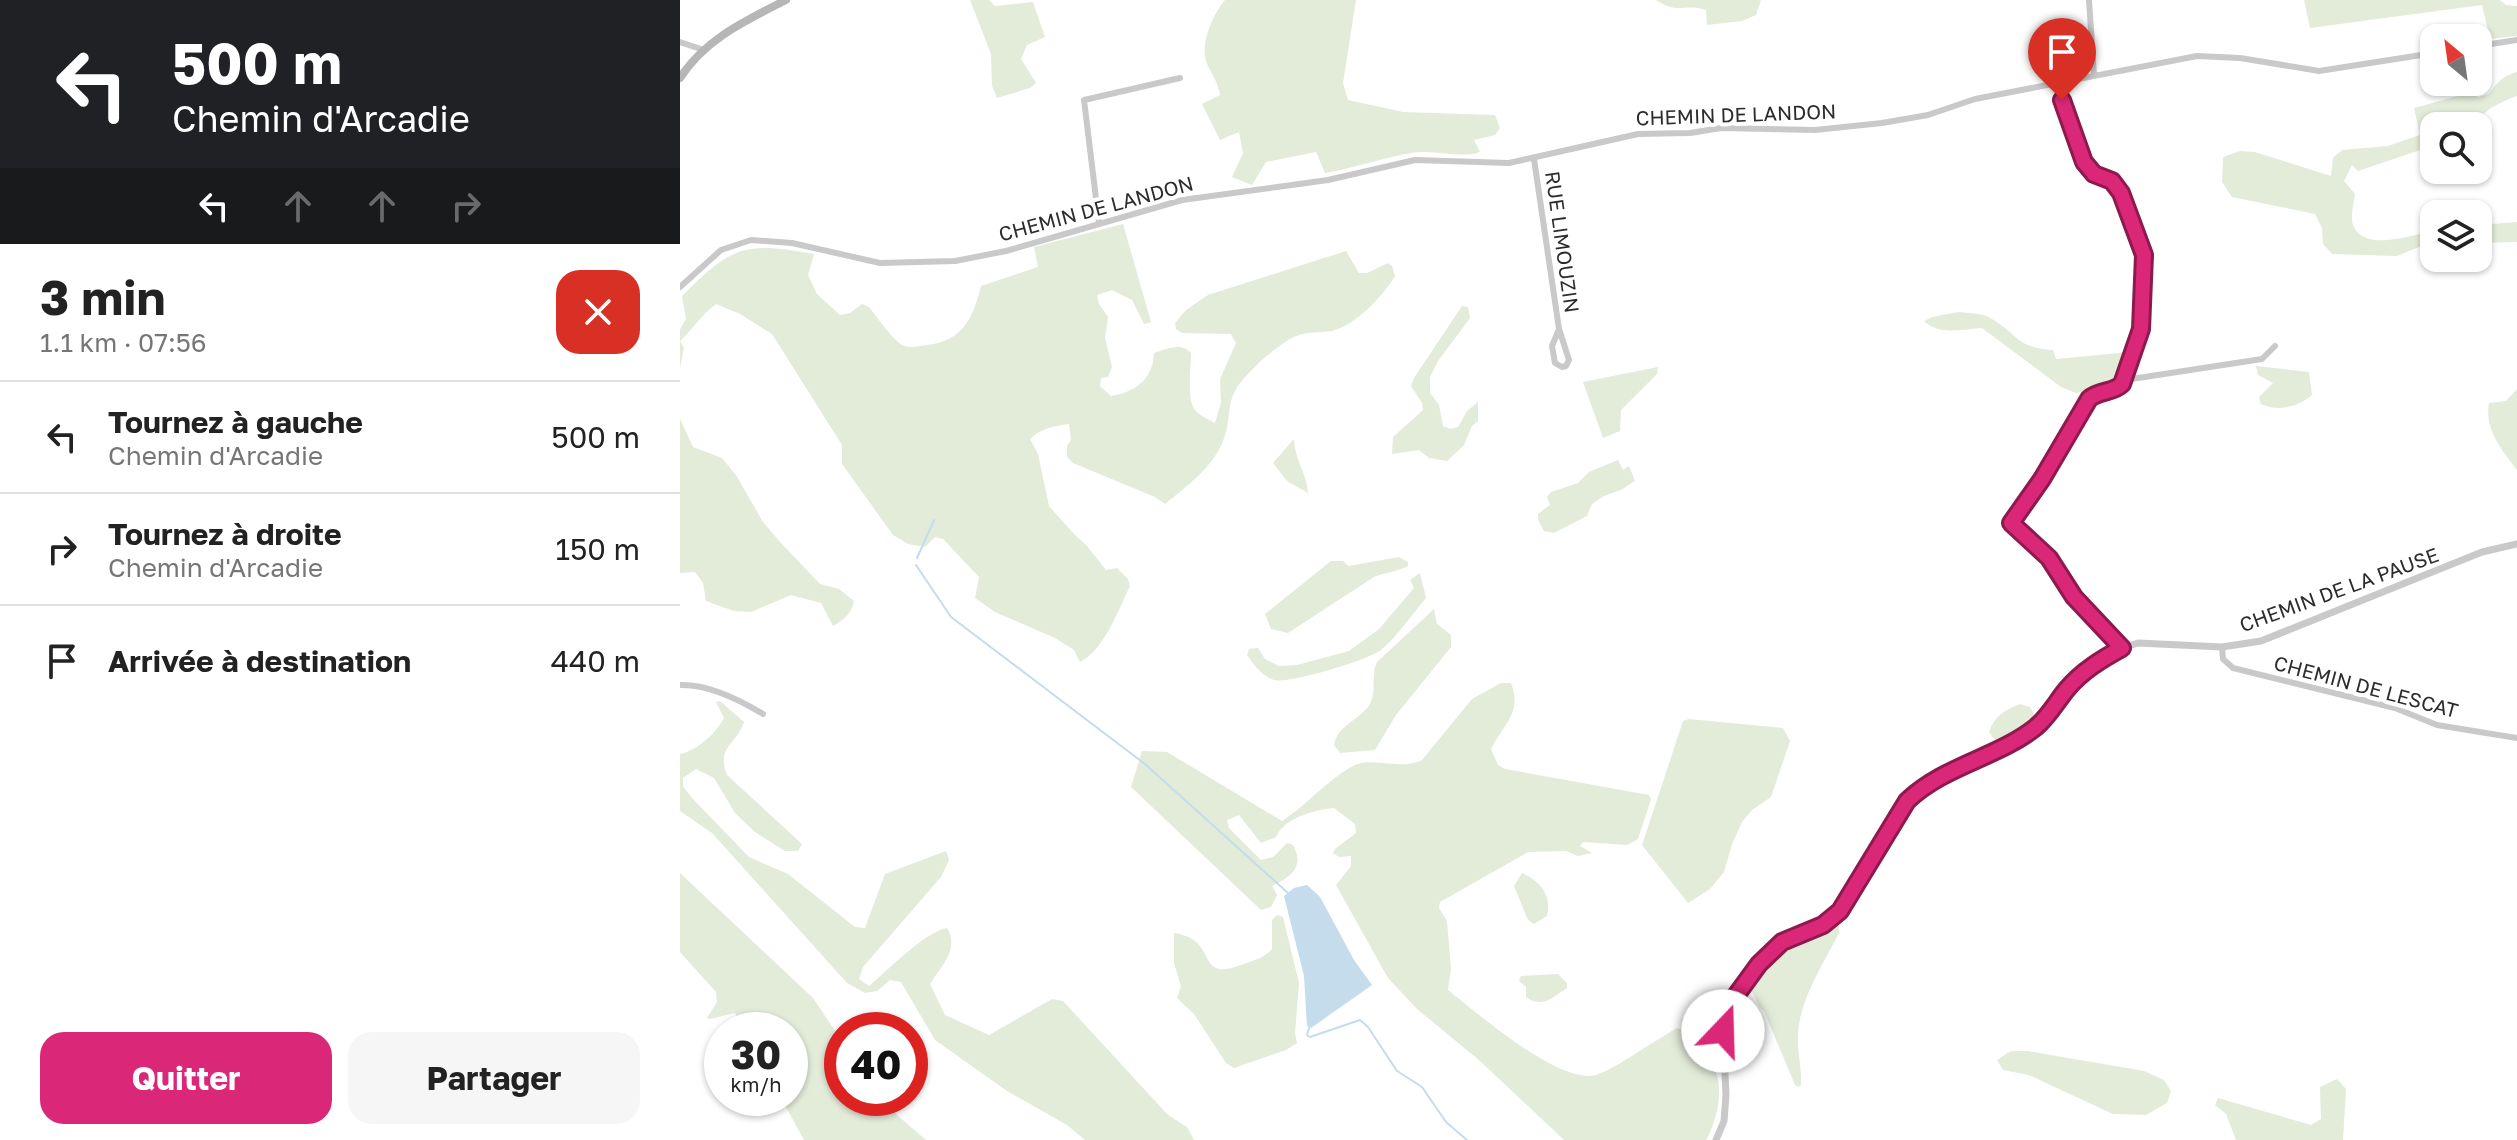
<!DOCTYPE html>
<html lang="fr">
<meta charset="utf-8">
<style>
body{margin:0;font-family:"Golos Text",sans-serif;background:#f6f6f6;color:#222;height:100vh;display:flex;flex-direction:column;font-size:30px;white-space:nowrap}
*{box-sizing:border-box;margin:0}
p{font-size:26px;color:#767676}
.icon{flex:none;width:44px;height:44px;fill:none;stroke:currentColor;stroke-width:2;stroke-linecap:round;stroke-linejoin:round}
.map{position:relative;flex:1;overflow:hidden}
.details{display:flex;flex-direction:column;background:#fff;width:680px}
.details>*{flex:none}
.top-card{background:#202124;color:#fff;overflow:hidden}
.needle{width:52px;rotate:331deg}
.fabs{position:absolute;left:1740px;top:24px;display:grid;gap:16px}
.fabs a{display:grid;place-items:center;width:72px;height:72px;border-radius:16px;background:#fff;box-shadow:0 2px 6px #0004;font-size:40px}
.speed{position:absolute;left:24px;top:1012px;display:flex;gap:16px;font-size:40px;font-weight:700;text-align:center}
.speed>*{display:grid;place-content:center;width:104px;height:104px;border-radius:50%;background:#fff;box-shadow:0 2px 6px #0004;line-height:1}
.speed small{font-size:20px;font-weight:400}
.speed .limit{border:12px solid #d22;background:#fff;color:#111}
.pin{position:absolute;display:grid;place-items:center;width:68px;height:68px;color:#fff;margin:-82px -34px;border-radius:50% 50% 50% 0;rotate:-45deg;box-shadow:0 0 8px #0007}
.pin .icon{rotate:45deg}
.me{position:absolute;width:88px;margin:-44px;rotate:21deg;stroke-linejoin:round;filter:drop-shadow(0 0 6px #0008)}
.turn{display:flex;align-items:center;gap:28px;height:168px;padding:0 40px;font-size:36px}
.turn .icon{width:104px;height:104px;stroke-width:2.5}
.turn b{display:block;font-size:56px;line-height:68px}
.lanes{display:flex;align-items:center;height:76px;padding:0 40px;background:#0003;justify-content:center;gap:40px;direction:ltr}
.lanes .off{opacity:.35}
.round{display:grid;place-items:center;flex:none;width:84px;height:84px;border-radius:24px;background:#f6f6f6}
.head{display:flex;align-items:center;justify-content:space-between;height:136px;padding:0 40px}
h1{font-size:48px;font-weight:700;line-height:60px}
.cta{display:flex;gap:16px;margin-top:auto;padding:16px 40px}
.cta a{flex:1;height:92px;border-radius:24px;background:#db2777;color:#fff;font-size:32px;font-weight:700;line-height:92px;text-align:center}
.cta a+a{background:#f6f6f6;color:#222}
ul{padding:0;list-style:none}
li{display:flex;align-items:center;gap:24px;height:112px;padding:0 40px;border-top:2px solid #e0e0e0}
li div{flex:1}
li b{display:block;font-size:30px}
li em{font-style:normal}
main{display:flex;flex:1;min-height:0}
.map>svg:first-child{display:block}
.green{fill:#e3ebd9}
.water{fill:#c4dcec}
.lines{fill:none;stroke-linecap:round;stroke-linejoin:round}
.stream{stroke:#c4dcec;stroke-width:2}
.minor{stroke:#c9c9c9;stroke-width:6}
.tertiary{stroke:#c9c9c9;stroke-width:7}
.secondary{stroke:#b6b6b6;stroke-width:8}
.route-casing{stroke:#8e194d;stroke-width:20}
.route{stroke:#db2777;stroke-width:14}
.labels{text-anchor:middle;stroke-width:8;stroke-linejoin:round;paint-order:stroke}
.street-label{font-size:20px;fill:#2c2c2c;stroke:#fff}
</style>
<main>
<section class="details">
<div class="top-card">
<div class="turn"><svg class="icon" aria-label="left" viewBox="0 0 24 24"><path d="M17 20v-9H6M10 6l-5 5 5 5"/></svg><div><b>500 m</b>Chemin d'Arcadie</div></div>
<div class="lanes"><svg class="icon" aria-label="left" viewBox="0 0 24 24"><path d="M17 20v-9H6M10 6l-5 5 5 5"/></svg><svg class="icon off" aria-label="ahead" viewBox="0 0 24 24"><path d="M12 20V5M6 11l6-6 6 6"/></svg><svg class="icon off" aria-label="ahead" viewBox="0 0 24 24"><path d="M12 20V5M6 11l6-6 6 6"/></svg><svg class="icon off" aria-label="right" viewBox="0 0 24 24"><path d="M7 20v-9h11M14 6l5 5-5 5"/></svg></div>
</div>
<div class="head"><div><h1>3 min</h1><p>1.1 km · 07:56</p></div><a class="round" style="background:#d93025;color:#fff"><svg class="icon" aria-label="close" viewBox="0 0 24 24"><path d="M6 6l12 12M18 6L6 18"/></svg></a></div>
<ul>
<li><svg class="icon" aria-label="left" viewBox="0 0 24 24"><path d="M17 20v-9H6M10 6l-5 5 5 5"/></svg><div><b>Tournez à gauche</b><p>Chemin d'Arcadie</p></div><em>500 m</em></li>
<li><svg class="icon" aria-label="right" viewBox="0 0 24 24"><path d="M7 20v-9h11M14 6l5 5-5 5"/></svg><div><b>Tournez à droite</b><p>Chemin d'Arcadie</p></div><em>150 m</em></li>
<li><svg class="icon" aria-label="arrive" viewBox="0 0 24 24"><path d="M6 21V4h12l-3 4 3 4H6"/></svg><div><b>Arrivée à destination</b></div><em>440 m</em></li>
</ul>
<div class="cta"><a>Quitter</a><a>Partager</a></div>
</section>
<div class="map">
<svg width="1837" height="1140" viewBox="0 0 1837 1140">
<rect width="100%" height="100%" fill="#fff"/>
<path class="green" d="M290,0h19l6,6 38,-4 12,35 -18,8 -6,14 15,24 -6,5 -33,10 -5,-12 -1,-32z
M545,0h131l-13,83 5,17 55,12 92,3 5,13 -5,7 -21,5 6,12c-16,7 -48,-3 -69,1 -29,5 -57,15 -86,20l-9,-21 -50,10 -14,23 -20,-8 11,-24 -4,-21 -19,8 -18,-36 18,-9c-2,-12 -7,-19 -12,-29 -10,-19 5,-52 17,-66z
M976,0h105l-5,15 -14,6 -35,4 -1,-15c-22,-7 -28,5 -50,-10z
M1624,0h196l6,5 11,1v30l-27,3 -8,-34 -172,23z
M1837,72v24c-17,6 -34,14 -43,30h-40v34l-8,-12 -68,23 -6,-6 -8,16 11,13c-1,9 -5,22 -2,31 10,28 61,10 81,5v16l-15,1 -22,9 -65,-2 -9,-10 -1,-16 -7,-14 -83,-17 -10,-15 1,-25 17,-6 15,1 76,24 2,-18 9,-8 46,-4 32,-11 -6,-27 55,-15 10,4 10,-3c8,-11 14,-19 28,-22z
M1837,222v20l-39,1v-18z
M443,224l28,98 -7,2 -12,-24 -20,-10 -15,5 2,9 9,13 -3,21 7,29 -4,10 -7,1 -1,8 11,10c25,-4 42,-17 43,-43 13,-4 27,-11 37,0 0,16 -4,39 2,54 4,8 15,12 22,16l6,-21 -1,-23 16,-36 -5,-9 -49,-1 -6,-4 -1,-6 11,-13 22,-15 138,-44 13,22h8l21,-10 4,3 3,10c-12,20 -39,49 -63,55 -13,2 -30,0 -42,8 -14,8 -31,23 -42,35 -26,26 -14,40 -25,67 -10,26 -37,46 -58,63l-10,-7 -82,-34 -6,-6v-11l4,-6 -2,-16c-15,2 -28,4 -39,15l8,15 11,52 25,28 13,12 19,24 11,-2 11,11 2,7c-12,24 -25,63 -50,76l-6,-12 -19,-12 -60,-26 -20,-14 4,-21 -36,-38 -8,-2 -10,10 -17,-3 -15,-9 -51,-71v-19l-70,-111 -32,-20 -24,-10c-14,10 -23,25 -36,37l4,7 -4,20v-39l6,-10 -4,-23c50,-50 62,-55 132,-42l-6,21 9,19 23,21 10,-2 12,-9 7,3c8,10 23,32 33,38 7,4 18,1 25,0 36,-4 46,-27 54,-59l57,-19 -4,-20z
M782,306l6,1 2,11 -32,43 -8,16v16l9,12 4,21 7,3 8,-2 9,-16 11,-9v19l-6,5 -8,19 -17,16 -18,-3 -10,-8 -27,4 1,-17 30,-27 -1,-7 -11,-17 3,-8z
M1278,312c10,1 24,1 32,6 29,16 24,29 63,32l3,9 74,-7 -7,26 -5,7 -42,8 -15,-6 -79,-59c-20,1 -42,8 -58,-7l8,-4z
M1576,366l53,6 3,23c-14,12 -34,17 -51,9l-2,-7 14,-14 -15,-8z
M978,367l-1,7 -36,36 -1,21 -17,7 -20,-56z
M1837,389v81c-15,-20 -33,-41 -28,-67l17,-2z
M0,419l13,28 29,11 14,17 27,47 17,20 40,42 19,5 15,12c-2,12 -10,19 -21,25l-12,-23 -30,-8 -40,17 -17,-1 -28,-10 -3,-18 -8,-11 -15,1z
M614,439c1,22 13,34 14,54l-21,-12 -14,-18z
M938,460l5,10 6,-4 6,15 -14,9 -17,6 -12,8 -5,12 -33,17 -10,-2 -6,-11v-6l12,-9 -3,-8 4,-5 27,-9 11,-11z
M719,557l9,5v4c-11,6 -22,6 -34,11l-86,56 -17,-4 -6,-15 66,-53h12l5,5z
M740,573l6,25c-14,16 -28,38 -45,52 -13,10 -92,34 -107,30 -11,-3 -21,-16 -27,-25l2,-6 9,-1 7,11 14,7 18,-1 52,-14 30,-22 35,-41 -4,-8z
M754,609l3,15 14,11v12l-55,68 -21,35 -35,3 -6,-8c4,-20 22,-23 34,-38 10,-13 2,-32 9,-45z
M821,683h10c11,30 -6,39 -20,66l7,16 7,4 144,26 2,4 -13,40 -11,6 -44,-3 -3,4 12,7 -14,3 -12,-5 -38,1 -88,50 -1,6 8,13 4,48 -3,21c28,22 111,95 148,85 19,-6 61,-36 81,-47l5,2c10,11 22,22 30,35 14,20 5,56 -6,75h-142l-85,-80 -62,-51 -29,-31 -52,-93 15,-19v-10l-12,1 -6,-4 2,-4 21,-16 -1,-9 -21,-16c-19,2 -49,9 -58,29l-15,6 -22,-28 -12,5 2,8 32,32 12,-3 14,-14 6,2c12,22 -2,32 -21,41l5,9 -6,12 -10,3 -130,-123 11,-36 25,1 115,69c25,-16 45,-41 71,-55 19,-10 47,5 69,-6l50,-61z
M40,701l24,21c-8,24 -28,24 -17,53l75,69 -4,7h-13l-30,-19 -20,-19 -21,-35 -18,-9 -13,9v8l9,12 57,59 39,17 67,53 10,1 20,-54 61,-23 3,9 -8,17 -78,90 -4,12 10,7c18,-15 57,-55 78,-58 13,21 -6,38 -17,56l15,31 44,20 63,-36 11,2 105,114 19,12 7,13h-109l-18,-15 -60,-34 -72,-51 -34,-58 -11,-2 -13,11 -12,2 -18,-10 -135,-150 -32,-22v-57c17,-3 36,-21 44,-36l-8,-16z
M1340,704l10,3 7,13c-11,9 -26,21 -42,20l-6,-8c5,-16 16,-22 31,-28z
M1009,719l94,9 7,13 -19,56 -19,13 -10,12 -10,22 -8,28 -14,17 -22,14 -46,-58 41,-124z
M0,873l133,125 29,43v57h40l15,17 29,25h-122l-23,-42h9v-68h-46l-9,-17 -25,6 -3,-1 10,-16 -1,-10 -36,-40z
M842,873c19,8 30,23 25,43l-13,8 -6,-4 -14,-34z
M597,915l6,2 16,66 -4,50 2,10 -11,7 -52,18 -8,-5 -32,-49 -17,-16 4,-12 -7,-23v-30c48,7 18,51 70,31 11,-4 20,-6 28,-15v-29z
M1159,923v10c-16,32 -42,70 -41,107 0,16 4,30 3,45l-3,2 -3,-2 -31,-74c-8,-5 -7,-16 -15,-22 12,-20 25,-41 48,-51 14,-5 29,-8 42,-15z
M878,974l9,9v5c-14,9 -25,21 -41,9v-10l-7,-6 2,-5z
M1331,1051h17l116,20 20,9 7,11 -4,12 -21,12 -33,-1 -84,-39 -26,-5 -6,-10z
M1657,1079l9,10 -3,51h-107l-10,-26 -11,-9 3,-7 93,27 10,-6 -1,-32z"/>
<path class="water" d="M627,885l13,12 34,63 18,25 -61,43 -4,-2 -3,-50 -20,-80 10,-8z"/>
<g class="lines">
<path class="stream" d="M237,558l17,-38
M236,565l35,52 194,147 143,129
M629,1028l-2,7 3,2 50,-17 8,7 29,44 25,16 24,35 21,18"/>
<path class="minor" d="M1409,0l5,75
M0,42l21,7
M1798,46l39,-6
M1376,84c8,24 17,60 30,81 8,13 25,12 33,25 11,17 22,43 25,63 4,30 -3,107 -22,132 -8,9 -23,6 -33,14l-47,80 -31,44 38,35 25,39 48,51
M854,159l25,170 -7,17 3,17 7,4 4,-1 3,-6 -10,-31
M419,223l-15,-123 96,-22
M0,287l41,-37 30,-10 41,3 88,20 75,-2 51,-10 176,-51 146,-20 87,-20 94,3 129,-29 52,-1 31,-5 94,2 67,-7 46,-8 47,-16 222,-43 43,2 79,13 115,-18
M1445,380l137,-21 13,-13
M1542,647l1,12 10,9 162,40 42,17 80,13
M0,685c27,-1 60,15 83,29"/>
<path class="tertiary" d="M1036,1140l8,-19 2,-26 -3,-64 9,-30 27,-37 23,-22 41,-17 17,-14 56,-95 27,-30 114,-60 38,-46 16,-14 31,-18 16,-5 84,4 39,-6 221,-89 35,-8"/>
<path class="secondary" d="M0,78c25,-39 65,-57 106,-78"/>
</g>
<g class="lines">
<defs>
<path id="route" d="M1043,1031l9,-30 27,-37 23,-22 41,-17 17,-14 67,-110c38,-36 90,-43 129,-74 13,-11 21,-26 31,-38 15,-18 35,-30 55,-41l-48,-51 -25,-39 -38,-35 31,-44 47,-80c10,-9 24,-6 33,-15l19,-55 3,-74 -23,-62 -9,-12 -18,-7 -10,-12 -22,-62"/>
</defs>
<use href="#route" class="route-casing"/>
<use href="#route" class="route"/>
</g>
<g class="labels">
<g class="street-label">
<text transform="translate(1056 115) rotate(-2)" y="7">CHEMIN DE LANDON</text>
<text transform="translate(416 209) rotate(-15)" y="7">CHEMIN DE LANDON</text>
<text transform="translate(882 242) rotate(82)" y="7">RUE LIMOUZIN</text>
<text transform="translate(1659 590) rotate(-20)" y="7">CHEMIN DE LA PAUSE</text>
<text transform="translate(1686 687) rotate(15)" y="7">CHEMIN DE LESCAT</text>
</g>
</g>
</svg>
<div class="fabs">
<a><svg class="needle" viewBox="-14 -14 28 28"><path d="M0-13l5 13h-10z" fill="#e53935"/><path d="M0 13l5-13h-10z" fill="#767676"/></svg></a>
<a><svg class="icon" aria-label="search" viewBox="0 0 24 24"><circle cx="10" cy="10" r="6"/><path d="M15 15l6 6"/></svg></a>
<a><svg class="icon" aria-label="layers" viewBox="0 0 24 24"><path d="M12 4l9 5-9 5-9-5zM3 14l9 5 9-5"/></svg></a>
</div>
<div class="speed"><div>30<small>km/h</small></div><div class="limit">40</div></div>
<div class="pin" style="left:1382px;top:100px;background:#d93025"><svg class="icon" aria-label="arrive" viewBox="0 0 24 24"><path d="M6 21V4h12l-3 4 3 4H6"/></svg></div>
<svg class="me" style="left:1043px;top:1031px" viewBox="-20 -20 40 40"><circle r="19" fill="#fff"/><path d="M0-13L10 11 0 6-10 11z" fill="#db2777"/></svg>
</div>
</main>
